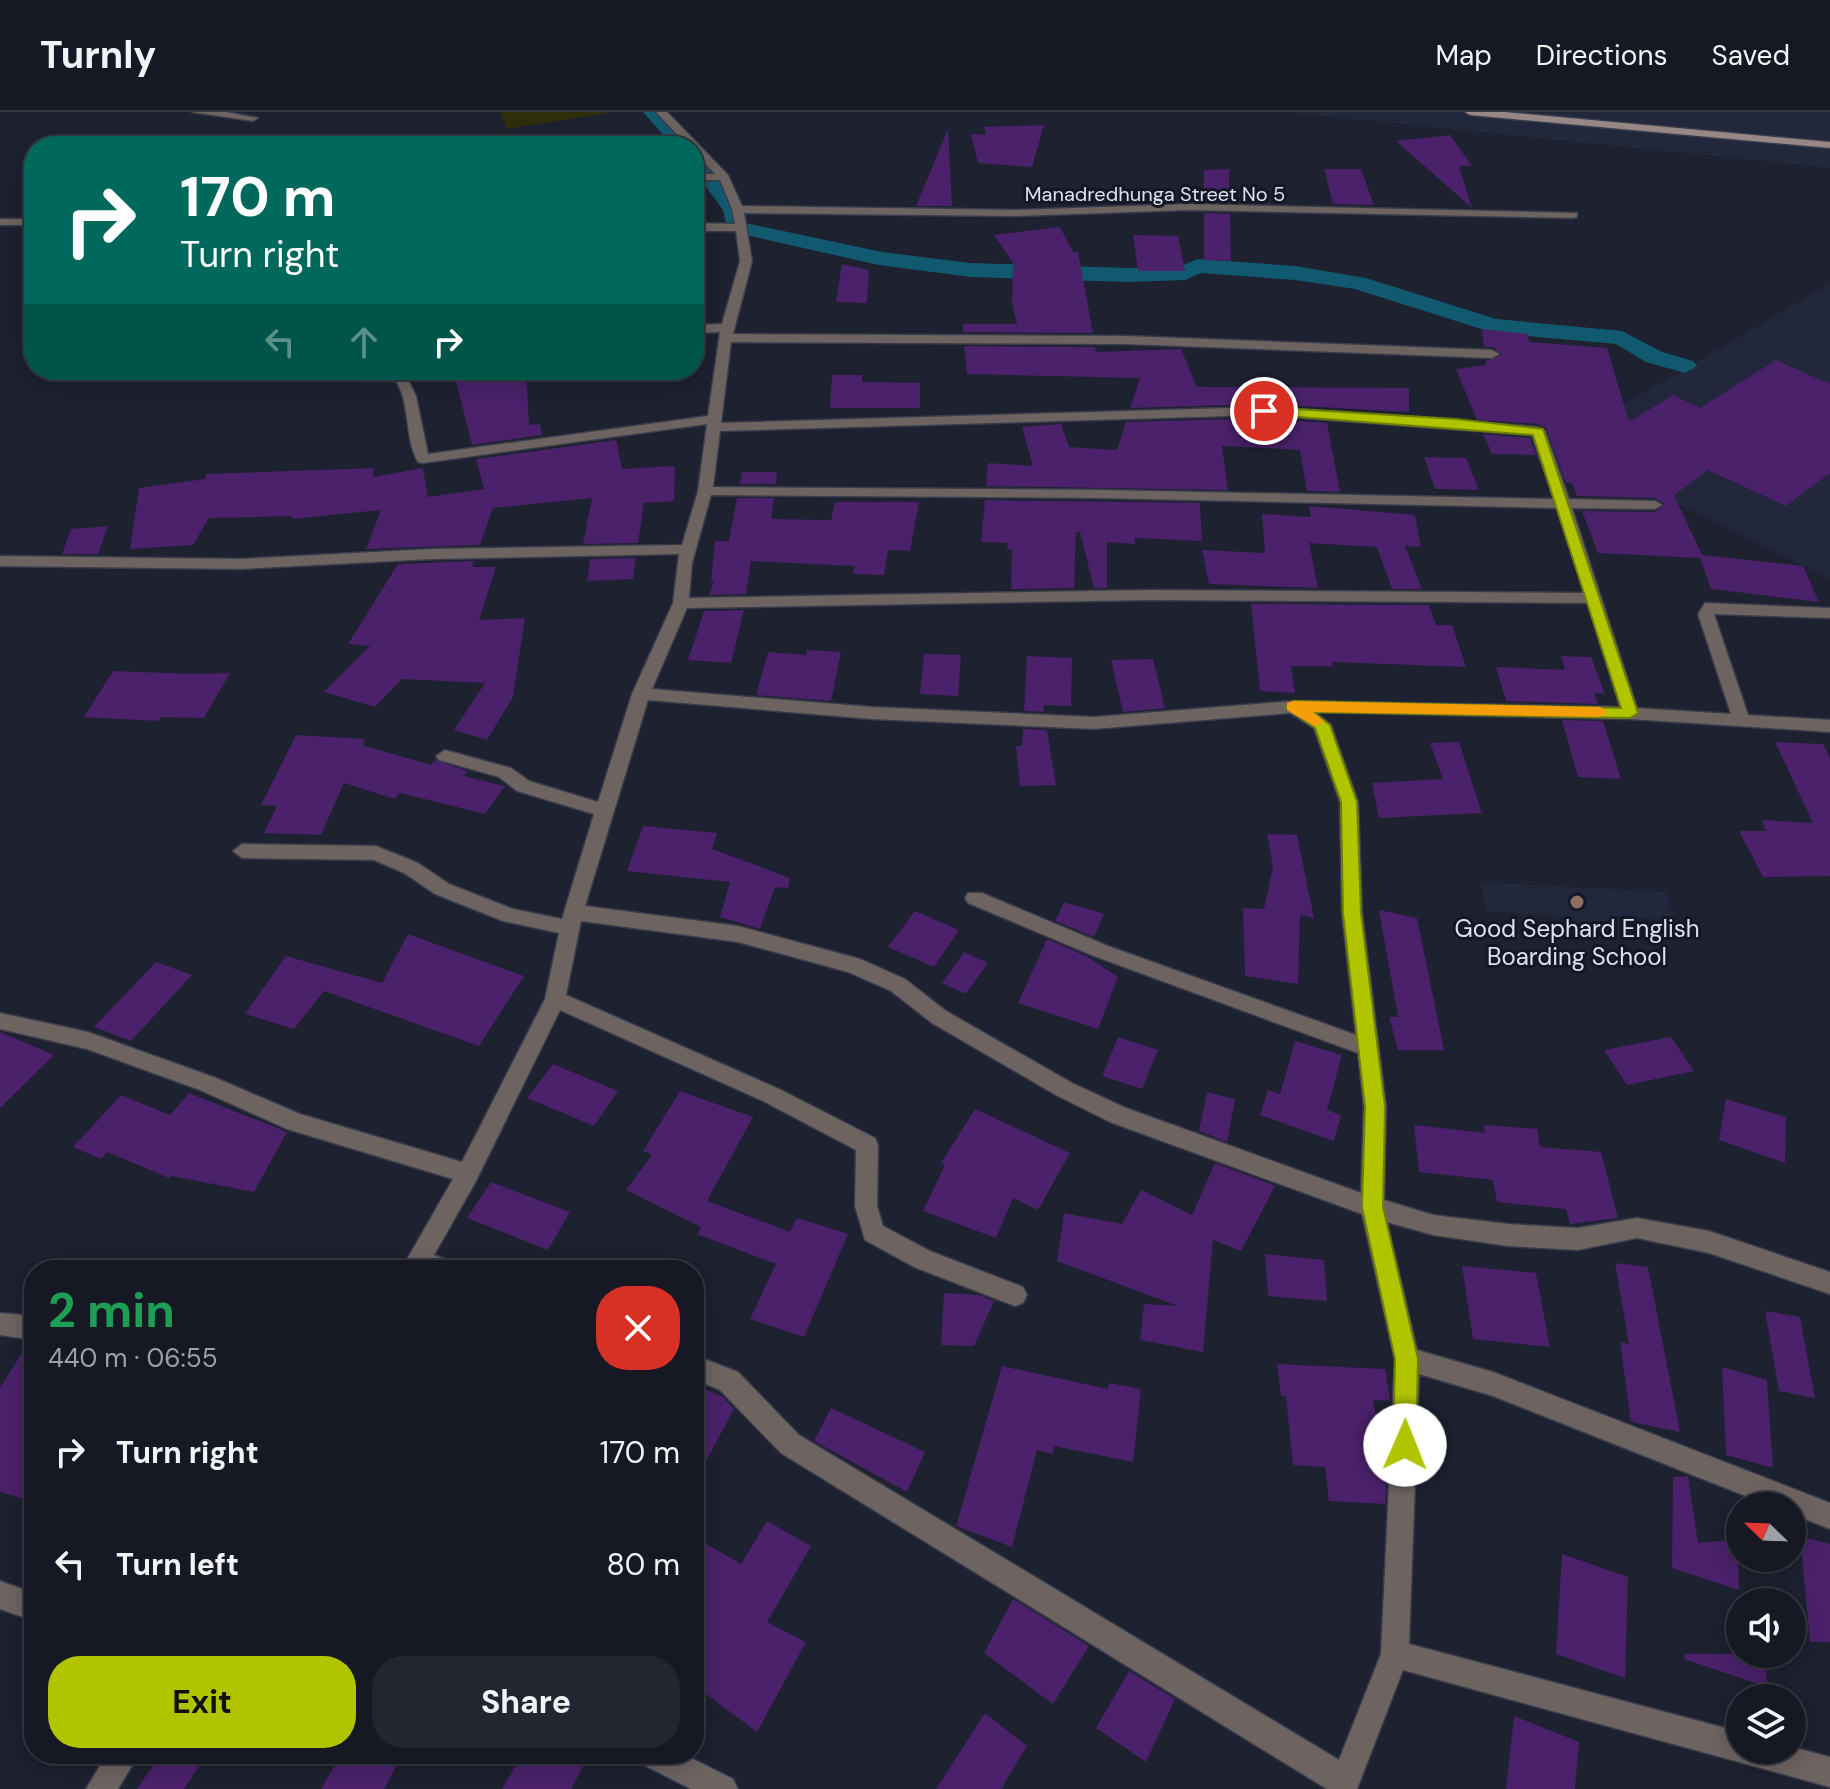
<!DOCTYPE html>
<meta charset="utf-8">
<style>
body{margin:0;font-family:"DM Sans",sans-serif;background:#232631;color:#f1f3f6;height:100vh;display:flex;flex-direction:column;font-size:30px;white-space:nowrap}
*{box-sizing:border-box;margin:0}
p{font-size:26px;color:#9ea0a6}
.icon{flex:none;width:44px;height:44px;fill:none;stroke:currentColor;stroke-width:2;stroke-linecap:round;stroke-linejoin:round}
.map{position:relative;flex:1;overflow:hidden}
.panel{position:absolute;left:24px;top:1148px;width:680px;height:504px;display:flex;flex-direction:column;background:#161924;border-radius:32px;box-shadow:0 4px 20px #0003,0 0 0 2px #353841}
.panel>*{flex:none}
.banner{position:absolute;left:24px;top:24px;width:680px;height:244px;border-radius:32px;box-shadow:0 4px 20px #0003,0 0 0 2px #353841;background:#00695c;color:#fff;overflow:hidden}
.needle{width:52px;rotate:293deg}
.tools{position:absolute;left:1726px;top:1380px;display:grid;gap:16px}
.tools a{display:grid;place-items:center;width:80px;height:80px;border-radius:50%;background:#161924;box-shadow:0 4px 20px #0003,0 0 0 2px #353841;font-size:40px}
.pin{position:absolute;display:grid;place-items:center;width:68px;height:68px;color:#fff;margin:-34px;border:4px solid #fff;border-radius:50%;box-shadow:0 2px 8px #0007}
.me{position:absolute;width:88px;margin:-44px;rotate:1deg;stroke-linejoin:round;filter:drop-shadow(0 0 6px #0008)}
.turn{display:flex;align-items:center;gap:28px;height:168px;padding:0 24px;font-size:36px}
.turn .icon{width:104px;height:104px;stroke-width:2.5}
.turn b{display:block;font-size:56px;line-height:68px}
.lanes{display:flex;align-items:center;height:76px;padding:0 24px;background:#0003;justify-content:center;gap:40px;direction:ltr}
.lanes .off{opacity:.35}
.round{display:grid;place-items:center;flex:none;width:84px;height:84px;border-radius:32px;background:#232631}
.head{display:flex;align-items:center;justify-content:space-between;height:136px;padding:0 24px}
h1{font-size:48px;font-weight:700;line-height:60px;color:#1e9e55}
.cta{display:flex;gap:16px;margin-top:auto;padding:16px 24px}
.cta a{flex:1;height:92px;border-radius:32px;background:#b0c500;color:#111;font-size:32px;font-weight:700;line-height:92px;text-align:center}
.cta a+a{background:#232631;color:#f1f3f6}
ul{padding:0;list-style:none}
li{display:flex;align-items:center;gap:24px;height:112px;padding:0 24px}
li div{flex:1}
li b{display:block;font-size:30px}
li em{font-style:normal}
header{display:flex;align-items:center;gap:48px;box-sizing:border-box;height:112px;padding:0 40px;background:#161924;border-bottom:2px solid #353841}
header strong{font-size:38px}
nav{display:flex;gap:44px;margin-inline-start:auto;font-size:28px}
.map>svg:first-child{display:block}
.built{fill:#22273c}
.green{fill:#2d2f0a}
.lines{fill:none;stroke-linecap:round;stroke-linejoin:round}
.canal{fill:#11596e;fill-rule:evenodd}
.building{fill:#4a216a}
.street-casing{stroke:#383c4a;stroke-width:3}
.secondary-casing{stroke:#383c4a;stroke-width:3}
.street{fill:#6d6361;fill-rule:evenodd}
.secondary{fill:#988885;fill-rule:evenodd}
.route{fill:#b0c500;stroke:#728000;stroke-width:2}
.slow{fill:#f59e0b}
.education-dot{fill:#8d6e63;stroke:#141826;stroke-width:3}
.labels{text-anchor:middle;stroke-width:6;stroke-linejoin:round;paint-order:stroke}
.far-street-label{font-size:20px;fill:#dee2ec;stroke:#141826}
.poi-label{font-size:24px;fill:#dee2ec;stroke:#141826}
</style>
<header>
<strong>Turnly</strong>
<nav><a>Map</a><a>Directions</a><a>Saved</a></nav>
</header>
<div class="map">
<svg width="1830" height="1677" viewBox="0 0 1830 1677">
<rect width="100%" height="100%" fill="#1d2130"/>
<path class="built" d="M1287,0h543v56z
M1830,171v296l-273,-135 158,-93z
M1480,770l186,10 9,28 -65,-4 4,15 -48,-3 -3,-12 -76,-4z"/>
<path class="green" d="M500,0h115l-108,17z"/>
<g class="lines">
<path class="canal" d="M643,0h19l32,34h-21z
M694,40c21,5 48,50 51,71l137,29 88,11 158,5 52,-1 17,-8 98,7 71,12 130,41 126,12 40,21 31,9 4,5 -12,7 -39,-11 -30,-18 -122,-11 -139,-44 -60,-9 -94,-7 -16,7 -57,2 -158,-5 -91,-12 -151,-34 -5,-21 -29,-40z"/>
</g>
<path class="building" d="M1044,13l-12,42 -54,-4 -7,-29 15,1 -2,-8z
M948,17l4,77h-36z
M1450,23l22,31h-13l13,42 -76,-67z
M1229,57v33l-25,-1v-31z
M1324,57h37l13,36 -41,-1z
M1204,101l26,1 1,47 -27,-1z
M1060,115l13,25h5l15,81 -130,-1v-8h54l-5,-21 1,-40 -19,-28z
M1133,123l45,1 7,35h-47z
M842,152l27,6 -2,33 -31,-1z
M1482,217l46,5 1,8 78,6 22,74 44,-27 27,13 76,-48 54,24v89l-44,33 -78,-36 -34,25 28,60 101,11 16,36 -108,-13 -11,-31 -102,-5 -16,-42 73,1 10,-8 -10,-6 -78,-2 -5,-13h-6l-20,-55 -8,-4 -61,-4 -21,-51 30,-4v-4l16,-6 -9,-8h-9z
M964,234l131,1 1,5 85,-3 16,38 212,1v24l-145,-8 -134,4 10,-30 -173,-4z
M453,258h73l3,55 11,-1 2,11 -70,10z
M832,263h30v7l58,1v25h-90z
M1264,306l63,5 13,69 -33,-1 -7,-41 -72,-4h-6l6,44 -242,-4 2,-23 45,3 -11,-39 39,-3 8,23 48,3 9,-28z
M1483,322l47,4 6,17 -44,-1z
M616,328l6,29 53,-3 -1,35 -30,2 -6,40 -55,1 9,-46 -99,10 -13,37 -114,4 15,-39 -90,9 2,-3 -84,2 -16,27 -63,4 9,-61 66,-9 2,-5 167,-6 -1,9 50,-9 5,29 56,-8 -8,-30z
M1424,345l42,1 13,32 -44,-1z
M742,360h35l-1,12h-36z
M737,386h37l-3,21 60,1 4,-18h84l-9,49 -22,-1 -4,25 -31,-1 2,-8 -104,-5 -5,33 -37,1 5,-14h-3l4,-40h14z
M985,388l215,3 2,38 -67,-3v6l-28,-2v46h-13l-14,-56h-4l-2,56 -63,1 1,-40h-5l1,-6 -27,-1z
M1309,394l106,9 6,32 -16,-1 17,43h-30l-15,-42 -68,-4 9,45 -109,-4 -7,-34 63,3 -3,-39 49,3z
M108,414l-10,28h-36l9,-25z
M636,446l-3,21 -46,2 3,-22z
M474,449l-2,6h24l-17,53 46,-2 -12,79 -26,43 -33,-10 31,-47 -83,-4 -27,28 -51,-15 46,-46 -22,-2 50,-80z
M1251,492l178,1 7,20h16l14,42 -134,-5 1,4h-42l4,27 -35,-2z
M744,498l-13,53 -43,-3 16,-49z
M807,538l34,2 -10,49 -75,-6 12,-43 38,3z
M924,542l37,1 -3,41 -38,-2z
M1027,544l45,2 -1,48 -28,-1 1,7 -20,-1z
M1561,544l30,1 14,37 -11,-1 4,11 -92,-3 -10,-34 69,3z
M1153,547l12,49 -42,4 -12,-52z
M113,559l81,3 36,-1 -26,45 -43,-1 -3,4 -74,-4z
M1562,608l41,1 18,58 -43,-2z
M1023,617l24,1 9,55 -36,1 -4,-40h6z
M296,623l69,4 -3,6 69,20 4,-5 32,11 -3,5 41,10 -20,28 -85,-21 -5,6 -51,-16 -23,52 -57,-2 13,-27 -16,-1z
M1459,630l23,71 -103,5 -7,-35 71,-4 -13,-36z
M1775,630l48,2 7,14v118l-67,1 -24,-46h27l-4,-11 51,3z
M643,714l74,7 -5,16 78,29 -2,10 -13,-1 -15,42 -40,-12 10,-35 -103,-11z
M1267,722l30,1 17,83 -14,-3 -2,69 -53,-8 -2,-68 21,1 9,-42z
M1064,790l40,12 -10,23 -39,-16z
M1379,798l38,8 27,132h-46l-9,-33h9z
M915,799l44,19 -25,37 -46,-20z
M408,822l116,42 -45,70 -155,-55 -30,38 -49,-15 41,-58 96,27z
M1047,827l39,17 32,21 -20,52 -80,-26z
M964,840l24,11 -22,31 -24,-11z
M156,850l36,13 -61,66 -37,-14z
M0,920l54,23 -54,53z
M1118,925l40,13 -16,39 -40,-13z
M1671,925l23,34 -67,14 -23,-35z
M1295,929l47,14 -15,55 14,5 -7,26 -74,-26 8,-25 12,4z
M553,952l65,27 -24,35 -67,-28z
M680,979l73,26 -46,84 83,31 7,-14 51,16 -44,103 -54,-18 26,-55 -79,-30 4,-7 -75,-37 26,-35 -9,-4z
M1207,980l28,7 -8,43 -28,-11z
M189,981l98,39 -33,60 -82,-16 -3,2 -62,-26 -6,7 -28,-12 48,-52 49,20z
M1726,987l60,18 -1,46 -66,-23z
M975,997l95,44 -32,57 -25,-12 -17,40 -73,-27 22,-46 -4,-2z
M1414,1013l71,8 -1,-8 53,4 3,18 61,5 17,66 -48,6 -4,-15 -69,-7 -4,-22 -74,-8z
M1215,1051l60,23 -34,65 -28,-11 -10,112 -63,-12 4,-36 34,2 -121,-45 7,-48 58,11 19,-34 51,25z
M491,1070l79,30 -22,38 -81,-32z
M1265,1142l59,6 3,41 -59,-5z
M1615,1151l33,4 32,165 -49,-10 -11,-80 9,2z
M1462,1154l74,7 14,74 -77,-8z
M944,1181l35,2 15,6 -20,45 -33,-1z
M1765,1199l35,6 15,81 -36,-7z
M29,1230l5,1v159l-34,-10v-104z
M1277,1252l108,5 5,32 -17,-1 14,74 -2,30 -56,-3 -4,-34 -32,-2 -7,-69h-5z
M1002,1254l106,23 1,-6 32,6 -8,73 -79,-16 -1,8 -16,-4 -25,97 -56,-21z
M1722,1255l45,13 6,88 -47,-13z
M694,1272l29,13 11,12 -40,74z
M831,1296l94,44 -18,40 -93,-51z
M1688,1364l10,67 40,-4 1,51 -67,-22 1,-91z
M767,1409l44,25 -44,76 39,20 -49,90 -63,-47v-148l47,27z
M1800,1424l30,8v98h-20z
M1562,1442l66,23 -3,101 -69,-24z
M1013,1487l76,47 -36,58 -69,-51z
M1685,1542h81l1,33 -83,-28z
M1129,1559l46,28 -29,63 -50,-34z
M985,1601l42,33 -26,43h-65z
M1514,1604l65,26 -4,47h-69z
M161,1642h19l20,11 -16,24h-47z
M341,1642h62l-19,35h-63z
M522,1642h43l19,11 -13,24h-69z"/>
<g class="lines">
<defs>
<path id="street" d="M192,0h34l32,6 -5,3z
M656,0h11l61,63 14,31 275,4 172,-6 388,9v4l-4,1 -384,-8 -172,6 -273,-3 8,48 -19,73 393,2 366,14 7,4 -7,4 -366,-14 -395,-2 -10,81 543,-16 274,20 7,4 24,68 86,2 7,4 -7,4 -83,-1 65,200 94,6 -33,-100 7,-11 125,5v10l-116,-4 34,101 82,5v12l-200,-13 -315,-7 16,13 27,77 4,111 24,194 -2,93 49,15 75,9 70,4 59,-10 72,13 121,41v22l-121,-41 -72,-15 -59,12 -70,-4 -75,-11 -46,-13 30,128 76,22 337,131v26l-38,-15v-8h-21l-278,-110 -74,-22 -10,270 331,88v18h52v-3l38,10v30l-427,-117 -46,119h-30l-546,-336 -61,-63 -26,-11v-24l44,17 61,63 540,325 42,-106 14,-295 -33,-145 -252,-92 -54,-27 -124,-72 -41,-32 -43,-19 -110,-30 -157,-21 -15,74 213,94 96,49 3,7 -1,61 6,20 47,25 93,36 4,8 -4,8 -8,3 -101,-39 -49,-27 -10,-34 1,-56 -93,-49 -203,-91 -84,171 -42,74 19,7 4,8h-56l52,-91 -166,-50 -87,-39 -113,-41 -87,-20v-16l88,19 128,46 84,36 162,48 83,-163 14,-66 -56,-12 -68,-27 -31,-21 -30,-13 -132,-2 -9,-7 9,-7 134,2 42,17 31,21 64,25 49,10 32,-105 -77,-23 -18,-14 -60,-17 -3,-4 9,-6 66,18 18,13 69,21 34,-108 41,-91 6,-49 -247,5 -190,10 -242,-3v-10l242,3 190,-10 250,-4 16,-54 9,-67 -284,39 -5,-1c-14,-25 -7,-56 -22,-81l-154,-2 -17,-9 180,4 11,22 12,58 280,-38 12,-84 -26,1v-8l28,-1 18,-63 -4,-30h-42v-8l41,1 -3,-15 -12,-29h-26v-6h21l-21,-22v-6h-6zM1264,303l268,20 22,64 -453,-9 -388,-3 7,-56zM711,383l390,3 456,10 28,85 -435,-3 -461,8 3,-35zM1150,488l438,3 32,104 -327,-6 -199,16 -222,-10 -220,-18 35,-81zM648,588l224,19 222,10 196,-16 24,15 26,74 2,111 14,122 -248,-89 -126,-53h-14l-3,5 3,5 126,53 264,97 6,54 -3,86 -235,-85 -54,-25 -126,-72 -41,-32 -45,-20 -122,-33 -153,-20z
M0,107h34v6h-34z
M0,1201l34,3v24l-34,-5z
M0,1469l34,12v28l-34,-12z
M107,1642h32l-21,35h-32z
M637,1642h46l50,25 5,10h-47l-49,-25z"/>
<path id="secondary" d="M1465,0h39l326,30v6l-360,-33z"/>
</defs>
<use href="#street" class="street-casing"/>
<use href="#secondary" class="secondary-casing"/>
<use href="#street" class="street"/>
<use href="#secondary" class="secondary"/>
</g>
<path class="route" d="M1264,295l192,12 87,10 95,284 -8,5 -317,-6 17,13 27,77 4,111 24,194 -2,100 35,152 -2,86 -3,8 -8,3 -8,-3 -4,-8 2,-86 -33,-152 3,-100 -22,-194 -2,-111 -26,-74 -30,-21 8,-6 328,7 -88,-273 -273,-21 -2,-3z"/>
<path class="slow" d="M1293,589l307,6 8,5 -8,5 -287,-5 11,9 -8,6 -29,-17v-7z"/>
<circle class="education-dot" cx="1577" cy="790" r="8"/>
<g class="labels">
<g class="far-street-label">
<text x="1155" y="89">Manadredhunga Street No 5</text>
</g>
<g class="poi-label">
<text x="1577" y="825">Good Sephard English<tspan x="1577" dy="28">Boarding School</tspan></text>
</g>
</g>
</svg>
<div class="tools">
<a><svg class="needle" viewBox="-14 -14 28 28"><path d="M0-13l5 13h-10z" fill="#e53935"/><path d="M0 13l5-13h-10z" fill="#9ea0a6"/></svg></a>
<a><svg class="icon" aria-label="sound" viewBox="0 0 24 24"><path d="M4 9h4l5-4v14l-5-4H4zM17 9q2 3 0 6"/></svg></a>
<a><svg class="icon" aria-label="layers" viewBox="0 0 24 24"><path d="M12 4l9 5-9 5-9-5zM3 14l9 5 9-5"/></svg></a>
</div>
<div class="pin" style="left:1264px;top:299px;background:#d93025"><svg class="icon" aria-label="arrive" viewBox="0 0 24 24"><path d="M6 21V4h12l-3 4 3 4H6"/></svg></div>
<svg class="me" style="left:1405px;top:1333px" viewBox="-20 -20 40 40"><circle r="19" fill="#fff"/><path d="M0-13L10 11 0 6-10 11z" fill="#b0c500"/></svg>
<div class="banner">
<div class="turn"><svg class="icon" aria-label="right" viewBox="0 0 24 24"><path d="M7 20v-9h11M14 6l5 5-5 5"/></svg><div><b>170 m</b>Turn right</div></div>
<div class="lanes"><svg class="icon off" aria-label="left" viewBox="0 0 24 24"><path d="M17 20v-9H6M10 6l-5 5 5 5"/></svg><svg class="icon off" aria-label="ahead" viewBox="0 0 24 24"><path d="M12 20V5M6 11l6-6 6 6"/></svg><svg class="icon" aria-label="right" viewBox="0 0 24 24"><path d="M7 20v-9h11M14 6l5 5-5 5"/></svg></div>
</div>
<section class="panel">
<div class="head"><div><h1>2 min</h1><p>440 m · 06:55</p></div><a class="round" style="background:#d93025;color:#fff"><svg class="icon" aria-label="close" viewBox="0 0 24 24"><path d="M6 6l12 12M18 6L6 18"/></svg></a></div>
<ul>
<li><svg class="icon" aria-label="right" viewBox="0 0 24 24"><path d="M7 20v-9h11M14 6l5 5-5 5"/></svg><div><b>Turn right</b></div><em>170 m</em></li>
<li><svg class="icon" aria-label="left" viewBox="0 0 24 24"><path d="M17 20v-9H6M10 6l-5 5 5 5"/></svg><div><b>Turn left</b></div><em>80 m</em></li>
</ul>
<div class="cta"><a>Exit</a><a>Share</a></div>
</section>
</div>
